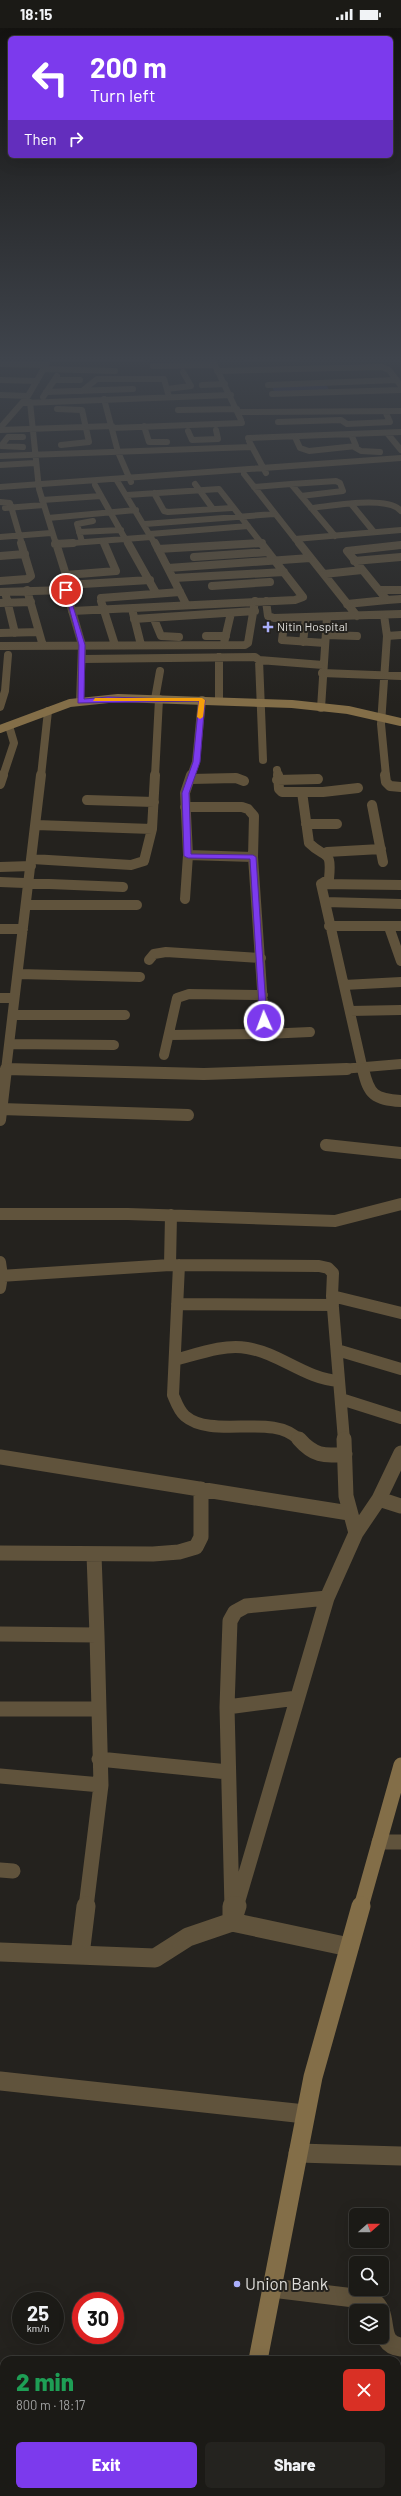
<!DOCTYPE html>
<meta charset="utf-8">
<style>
body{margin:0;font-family:Barlow,sans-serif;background:#24231f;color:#f1f3f6;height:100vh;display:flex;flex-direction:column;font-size:15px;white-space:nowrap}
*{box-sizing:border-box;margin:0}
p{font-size:13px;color:#a0a1a1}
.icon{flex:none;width:22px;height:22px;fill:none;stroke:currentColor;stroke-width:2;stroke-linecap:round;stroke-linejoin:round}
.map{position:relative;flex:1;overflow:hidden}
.side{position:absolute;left:0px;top:2328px;width:401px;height:140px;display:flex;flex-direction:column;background:#1b1a16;border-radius:12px 12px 0 0;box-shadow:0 4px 16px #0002,0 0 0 1px #393835}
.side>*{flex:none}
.banner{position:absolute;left:8px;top:8px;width:385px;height:122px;border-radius:6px;box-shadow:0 4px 16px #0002,0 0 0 1px #393835;background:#7c3aed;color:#fff;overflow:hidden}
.needle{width:26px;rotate:69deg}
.buttons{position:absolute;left:349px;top:2180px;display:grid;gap:8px}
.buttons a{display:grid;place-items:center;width:40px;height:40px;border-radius:6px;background:#1b1a16;box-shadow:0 4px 16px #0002,0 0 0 1px #393835;font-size:20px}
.speed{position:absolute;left:12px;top:2264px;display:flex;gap:8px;font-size:20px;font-weight:700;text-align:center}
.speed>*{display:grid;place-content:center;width:52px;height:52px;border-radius:50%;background:#1b1a16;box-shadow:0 4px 16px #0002,0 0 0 1px #393835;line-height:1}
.speed small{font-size:10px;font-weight:400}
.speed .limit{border:6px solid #d22;background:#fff;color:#111}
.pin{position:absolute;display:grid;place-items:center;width:34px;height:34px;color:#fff;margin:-17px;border:2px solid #fff;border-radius:50%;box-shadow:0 1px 4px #0007}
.me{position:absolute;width:44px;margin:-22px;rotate:358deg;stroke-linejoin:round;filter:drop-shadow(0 0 3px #0008)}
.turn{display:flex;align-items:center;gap:14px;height:84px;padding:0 16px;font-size:18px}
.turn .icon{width:52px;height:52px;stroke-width:2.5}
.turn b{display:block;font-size:28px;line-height:34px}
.then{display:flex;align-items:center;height:38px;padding:0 16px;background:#0003;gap:8px;font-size:15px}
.round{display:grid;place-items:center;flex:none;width:42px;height:42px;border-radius:6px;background:#24231f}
.headline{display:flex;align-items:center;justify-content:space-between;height:68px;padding:0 16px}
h1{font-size:24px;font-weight:800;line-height:30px;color:#1e9e55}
.primary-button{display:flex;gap:8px;margin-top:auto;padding:8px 16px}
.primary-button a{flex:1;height:46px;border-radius:6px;background:#7c3aed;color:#fff;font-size:16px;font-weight:800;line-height:46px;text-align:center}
.primary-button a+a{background:#24231f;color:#f1f3f6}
.status{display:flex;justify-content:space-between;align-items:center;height:28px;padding:0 20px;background:#1b1a16;direction:ltr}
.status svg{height:11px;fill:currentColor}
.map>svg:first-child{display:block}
.green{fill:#2e3053}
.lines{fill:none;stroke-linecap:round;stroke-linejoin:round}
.street-far5{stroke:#60533c;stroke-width:6}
.street-far4{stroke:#60533c;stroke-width:8}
.street-far3{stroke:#60533c;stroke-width:10}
.street-far2{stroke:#60533c;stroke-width:12}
.street-far1{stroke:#60533c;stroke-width:15}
.street{stroke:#60533c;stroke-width:19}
.secondary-far2{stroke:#836e48;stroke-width:8}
.secondary-far1{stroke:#836e48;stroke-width:15}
.secondary{stroke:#836e48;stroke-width:19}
.route{fill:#7c3aed;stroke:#51269a}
.slow{fill:#f59e0b}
.poi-dot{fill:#aaaffb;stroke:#24221e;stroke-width:1.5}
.labels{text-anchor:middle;stroke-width:4;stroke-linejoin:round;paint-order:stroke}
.far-poi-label{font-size:12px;fill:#deddda;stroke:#24221e;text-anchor:start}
.near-poi-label{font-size:17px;fill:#deddda;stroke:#24221e;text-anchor:start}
</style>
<div class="status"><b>18:15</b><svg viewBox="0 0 49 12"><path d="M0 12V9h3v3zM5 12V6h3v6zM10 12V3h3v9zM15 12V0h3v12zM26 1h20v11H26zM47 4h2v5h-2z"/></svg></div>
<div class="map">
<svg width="401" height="2468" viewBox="0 0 401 2468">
<rect width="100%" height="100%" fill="#24221e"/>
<path class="green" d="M326,356l4,8 -55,1 -4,-8z"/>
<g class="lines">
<path class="street-far5" d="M52,331h88
M212,331l29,61
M246,331h48
M0,336l46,1
M153,338l61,-1
M44,341l71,2
M217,343l165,-4 7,3 12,16
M0,352l37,1
M55,352h25
M202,357l23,-1
M268,357l129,-5
M167,361l24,-3 -8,-14
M82,363l15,-12h67l5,18
M46,364l87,-3
M272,366l129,-4
M0,367l28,1
M43,369l14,-21
M104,371l14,53 13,30
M30,374l9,87 17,55
M24,375l207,-8
M57,381l25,1 7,32 -28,3
M178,382l59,-1
M238,384l163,-1
M278,394l63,-2 6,4 43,-2 -5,-11
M144,398l5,16h18
M0,400l28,-32 19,-33
M112,400l130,-5
M0,402l112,-4
M188,403l4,9 26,-1 -2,-9
M387,405l14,17
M23,409h-15l-7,9 22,1
M295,409l5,11 9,3 47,-5 -5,-12
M248,410l153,-6
M249,413l17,32
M354,419l7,4 19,1
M0,428l251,-9
M0,437l35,-2
M244,446l55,70
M116,451l39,65
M195,456l18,25
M291,456l45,-3 4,2 3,8 -42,5
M95,457l33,59
M0,459l401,-29
M254,459l37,-3 44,52
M154,465l10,18 4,1 64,-4
M127,467l92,-6 43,55
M42,472l59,-4
M0,474l10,1 12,41
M352,477l22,27
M5,480l39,-3
M311,480c21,-2 77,-13 90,3
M48,490l88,-8
M145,496l129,-10
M79,504l42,-2
M150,506l98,-8
M0,509l51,-4
M295,511l106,-9
M103,513l1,3
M82,514l-5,-18 16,-3
M59,516l92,-7
M250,516l12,-1"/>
<path class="street-far4" d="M56,515l10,32v15l16,55 -2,56
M128,515l28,50
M155,515l31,61
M299,515l58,73
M55,516l18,-1
M158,521l104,-6
M0,528l25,-2
M194,529l74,-5
M354,533l47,-4
M168,540l142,-10
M324,546l38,-4
M66,547l50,-4 -12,-28
M174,550l110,-6
M0,553l27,-2 4,-3 -10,-33
M66,557l84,-5
M212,558l58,-4
M27,562l16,56
M381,562h20
M0,564l66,-2
M5,564l10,41
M101,570l79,-6
M387,572l14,-1
M101,573l14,44
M266,573l2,15 6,2 127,-4
M0,575l31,-1
M347,576l40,-4 -40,-49 54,-6
M72,583l223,-11 8,-3 -42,-54
M133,585l8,32
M384,587l3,21 -6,88 5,52
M285,590l-3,22 43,3
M134,591l121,-8
M154,591l7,17 18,1
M0,605l39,-1
M326,607l31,1
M206,608h20
M387,608l14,-1
M303,614l3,-25
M224,615l7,-30
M0,618l245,-1 3,-2 7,-42
M219,629v43
M83,631l172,-2 4,3 4,100
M259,632l64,5
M322,645l79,3
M155,671l5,-28
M0,679l5,-16 3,-36
M321,680l6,-91
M277,742l1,6
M3,748l11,-33 -5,-17
M41,748l7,-65
M155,748l4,-77
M191,748l5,-14 6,-62"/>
<path class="street-far3" d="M278,747l1,14 3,3h41l35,-4
M385,747l1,7 4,4 11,1
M191,751l45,-1 8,3
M277,752l41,-1
M0,756l3,-9
M302,764l7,51c17,17 23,5 20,36l-8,5
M87,772l67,2
M372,777l11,57
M306,796h31
M36,797l116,4
M327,824l54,-3
M188,827l65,2
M32,831l99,6 13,-4 8,-32 3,-54
M0,839l31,-1
M0,854l123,5
M185,871l3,-44 -3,-62 6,-18
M325,874l76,2
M26,877h111
M329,898h72
M389,899l12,34
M0,901h23
M149,932l5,-6 12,-2 95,6
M18,946l122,3
M344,957l57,-3
M0,970h14
M350,983l51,-1
M13,987h112
M265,1006l45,-2
M169,1007l96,-1 -12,-177 1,-41 -6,-7 -6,-2h-57
M9,1016l105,1
M164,1027l13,-57 12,-4 74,1
M6,1041l32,1
M6,1042l35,-295
M330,1042l71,-6
M363,1042l-42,-186 80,1"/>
<path class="street-far2" d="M6,1041l198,5 143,-5
M363,1041c6,26 11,30 38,32
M1,1081l187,6
M0,1092l6,-51
M326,1117l75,8
M0,1186h128l207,7 66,-17
M0,1234l2,14 -2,12
M170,1237l1,-50
M179,1237l-6,130c3,7 6,16 12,21 28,24 89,-4 114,24
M0,1248l170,-11 149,1 9,2 5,5 -1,23 12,144
M332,1268l69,17
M177,1276l156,1
M337,1322l64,19
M175,1332c23,-6 48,-16 72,-12 33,5 58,31 92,33
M341,1371l60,19"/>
<path class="street-far1" d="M299,1411c14,16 25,18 46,15
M344,1411l2,57 10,37
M0,1429l349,56
M379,1471l22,7
M0,1525l153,1 26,-2 17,-5 5,-10v-48
M0,1606l97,1 -3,-80
M227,1679l70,-9
M0,1681h98
M99,1731l129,13
M0,1748l101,9
M379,1814h22
M0,1842l13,1
M86,1879l15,-122 -4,-150
M232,1879l-5,-200 3,-86 5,-9 11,-6 81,-8
M236,1879l91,-309 29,-65 23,-34 22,-46"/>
<path class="street" d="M232,1878v16l117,25
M0,1924l155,6 33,-21 44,-15 5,-16
M80,1927l6,-49
M0,2053l305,33
M298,2125l103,3
M272,2260l99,12c21,14 3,44 30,47
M0,2375l4,1
M233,2464l50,4"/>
<path class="secondary-far2" d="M0,701l70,-26 48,-5 174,6 56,6 53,12"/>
<path class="secondary-far1" d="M361,1879l40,-142"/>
<path class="secondary" d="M258,2332l55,-283 48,-171
M232,2468l1,-4"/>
</g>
<linearGradient id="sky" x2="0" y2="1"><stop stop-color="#141310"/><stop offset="0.49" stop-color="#3f444c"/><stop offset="1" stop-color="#3f444c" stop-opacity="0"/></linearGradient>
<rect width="401" height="676" fill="url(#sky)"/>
<path class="route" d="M64,560l4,2 17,55 -1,54 24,-2 97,3 -5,62 -11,31 2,61 62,1 3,2 11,166 -7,-2 -10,-162 -62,-1 -4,-2 -2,-63 11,-31 6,-61 -121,2 1,-58z"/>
<path class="slow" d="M95,670h107l3,2 -2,17 -3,2 -3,-2 2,-16h-106z"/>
<g class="poi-dot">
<path d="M266 593h4v4h4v4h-4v4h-4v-4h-4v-4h4z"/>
<circle cx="237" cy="2256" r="4"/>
</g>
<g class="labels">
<g class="far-poi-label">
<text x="277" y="603">Nitin Hospital</text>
</g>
<g class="near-poi-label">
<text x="245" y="2262">Union Bank</text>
</g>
</g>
</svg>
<div class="buttons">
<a><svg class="needle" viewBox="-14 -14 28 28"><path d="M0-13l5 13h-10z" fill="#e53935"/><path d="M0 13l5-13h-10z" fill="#a0a1a1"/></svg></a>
<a><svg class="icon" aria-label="search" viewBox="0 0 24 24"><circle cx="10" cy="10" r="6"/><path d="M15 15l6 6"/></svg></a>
<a><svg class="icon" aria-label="layers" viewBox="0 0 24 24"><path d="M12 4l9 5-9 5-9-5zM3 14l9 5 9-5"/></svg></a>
</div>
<div class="speed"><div>25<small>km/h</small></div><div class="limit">30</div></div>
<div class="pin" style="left:66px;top:562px;background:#d93025"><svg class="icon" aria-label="arrive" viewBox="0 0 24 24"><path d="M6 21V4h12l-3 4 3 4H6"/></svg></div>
<svg class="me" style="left:264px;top:993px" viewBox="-20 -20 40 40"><circle r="17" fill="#7c3aed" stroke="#fff" stroke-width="3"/><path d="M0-11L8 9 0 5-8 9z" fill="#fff"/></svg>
<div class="banner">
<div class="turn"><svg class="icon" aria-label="left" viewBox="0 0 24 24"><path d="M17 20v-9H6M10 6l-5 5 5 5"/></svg><div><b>200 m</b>Turn left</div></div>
<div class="then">Then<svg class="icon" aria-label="right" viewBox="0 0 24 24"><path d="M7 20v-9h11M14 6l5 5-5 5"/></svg></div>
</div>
<section class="side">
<div class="headline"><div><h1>2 min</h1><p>800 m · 18:17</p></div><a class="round" style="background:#d93025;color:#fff"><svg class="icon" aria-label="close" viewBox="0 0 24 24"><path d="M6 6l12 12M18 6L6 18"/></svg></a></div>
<div class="primary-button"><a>Exit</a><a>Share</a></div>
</section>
</div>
